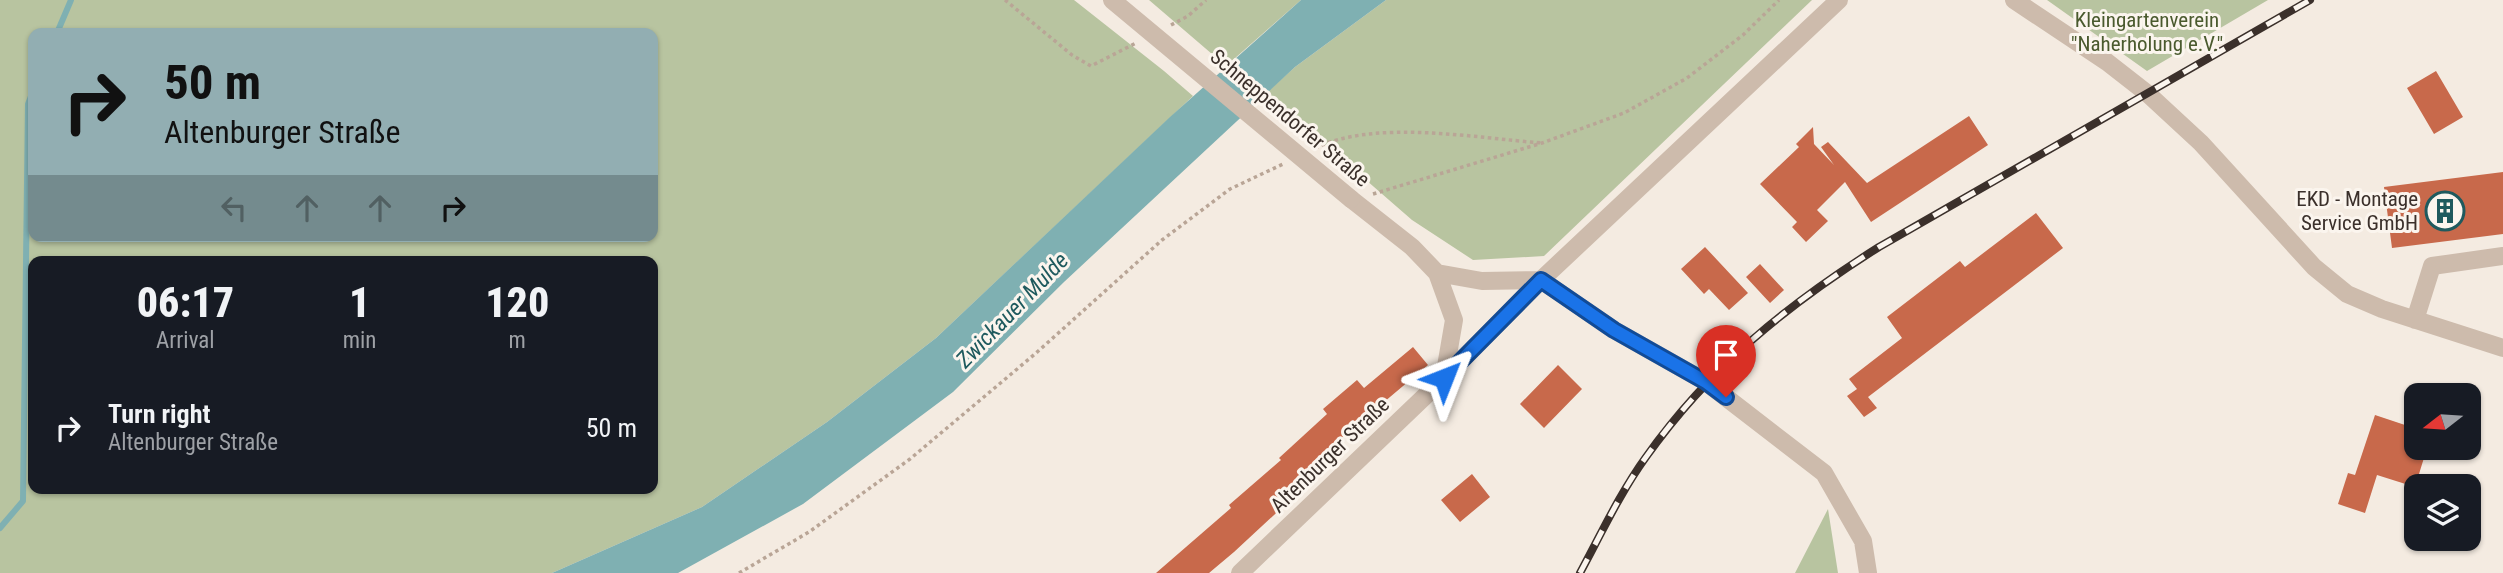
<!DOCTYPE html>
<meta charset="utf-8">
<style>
body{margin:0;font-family:"Roboto Condensed",sans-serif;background:#20242c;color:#f1f3f6;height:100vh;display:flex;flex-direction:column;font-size:26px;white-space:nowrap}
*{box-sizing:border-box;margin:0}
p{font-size:23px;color:#9ea1a6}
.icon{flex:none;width:38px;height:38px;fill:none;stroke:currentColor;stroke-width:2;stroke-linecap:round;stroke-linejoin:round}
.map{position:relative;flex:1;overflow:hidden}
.sheet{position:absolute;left:28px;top:256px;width:630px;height:238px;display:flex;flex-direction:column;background:#171b24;border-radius:14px;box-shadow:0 2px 5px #0004}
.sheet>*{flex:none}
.top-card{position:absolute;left:28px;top:28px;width:630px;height:214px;border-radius:14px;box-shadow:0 2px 5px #0004;background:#92aeb2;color:#111;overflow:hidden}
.needle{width:46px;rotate:253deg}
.fabs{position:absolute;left:2404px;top:383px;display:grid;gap:14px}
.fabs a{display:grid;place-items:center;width:77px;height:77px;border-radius:14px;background:#171b24;box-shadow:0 2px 5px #0004;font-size:35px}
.pin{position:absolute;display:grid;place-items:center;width:60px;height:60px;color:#fff;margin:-72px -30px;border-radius:50% 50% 50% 0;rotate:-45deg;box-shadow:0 0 7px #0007}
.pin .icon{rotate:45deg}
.me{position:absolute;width:77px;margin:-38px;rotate:45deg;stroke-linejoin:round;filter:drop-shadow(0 0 5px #0008)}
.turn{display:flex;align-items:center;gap:24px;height:147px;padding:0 21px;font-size:32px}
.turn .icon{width:91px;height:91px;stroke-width:2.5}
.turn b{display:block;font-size:49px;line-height:60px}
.lanes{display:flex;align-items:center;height:66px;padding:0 21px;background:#0003;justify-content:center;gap:35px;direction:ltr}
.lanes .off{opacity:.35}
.eta{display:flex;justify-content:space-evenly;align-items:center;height:119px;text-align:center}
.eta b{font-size:42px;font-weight:800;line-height:49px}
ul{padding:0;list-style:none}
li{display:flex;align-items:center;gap:21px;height:105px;padding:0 21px}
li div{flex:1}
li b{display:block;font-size:26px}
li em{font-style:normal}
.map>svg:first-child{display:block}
.green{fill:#b8c4a0;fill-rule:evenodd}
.water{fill:#7fb0b2}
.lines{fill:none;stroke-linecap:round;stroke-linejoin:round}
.stream{stroke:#7fb0b2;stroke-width:6}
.building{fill:#c8694b}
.path{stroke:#b9a596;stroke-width:3.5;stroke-dasharray:3.5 3.5;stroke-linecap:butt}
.minor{stroke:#cdbbac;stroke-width:18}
.rail-casing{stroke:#3b302b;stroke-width:8}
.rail{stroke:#fbf5ee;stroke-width:5;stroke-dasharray:16;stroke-linecap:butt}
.minor-bridge{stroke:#cdbbac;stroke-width:18}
.route-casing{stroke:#114b97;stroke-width:18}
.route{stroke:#1a73e8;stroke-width:12}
.labels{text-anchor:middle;stroke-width:6;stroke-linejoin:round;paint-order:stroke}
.park-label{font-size:21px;fill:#4a5a2e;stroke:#fbf5ee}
.street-label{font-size:21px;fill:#3b302b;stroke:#fbf5ee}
.poi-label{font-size:21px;fill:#3b302b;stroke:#fbf5ee;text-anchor:end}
.water-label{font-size:23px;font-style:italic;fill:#1f5a5e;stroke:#fbf5ee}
</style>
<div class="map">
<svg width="2503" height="573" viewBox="0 0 2503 573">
<rect width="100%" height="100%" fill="#f4ebe1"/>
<path class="green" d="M0,0h1074l90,71 29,25 -257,242 -109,84 -125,85 -150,66h-552zM33,33h620v203h-620zM33,261h620v227h-620z
M1149,0h152l-75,66z
M1386,0h426l-268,256 -71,4 -61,-40 -146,-127 29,-26z
M2047,0h221l-121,71z
M1828,509l10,64h-43z"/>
<path class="water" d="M1301,0h85l-91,67 -231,215 -111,110 -150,112 -125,69h-126l150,-66 125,-85 109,-84 234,-221z"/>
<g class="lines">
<path class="stream" d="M57,33l14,-33
M0,528l23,-27 5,-397 5,-13"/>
</g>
<path class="building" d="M2436,71l27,46 -29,17 -27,-46z
M1969,116l19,29 -117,77 -26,-40 -28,28 11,11 -22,21 -14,-15 5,-5 -37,-38 39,-37 -3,-3 17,-17 1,17 20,21 -13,-18 7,-5 39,41z
M2503,172v62l-111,14 -8,-61z
M2036,213l27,35 -195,149 9,11 -13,9 -17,-21 10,-7 -8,-10 53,-41 -15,-21 73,-56 5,6z
M1705,247l43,46 -19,17 -20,-21 -5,5 -23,-25z
M1760,264l24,26 -14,13 -24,-26z
M1413,347l15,18 -101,85 5,5 -49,44 4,4 -53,49 -25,21h-53l75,-65 -2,-3 52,-45 -2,-2 48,-44 -4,-5 34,-29 7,8z
M1558,365l24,24 -38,39 -24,-24z
M2375,415l42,14v19h10l-12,39 -38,-12 -12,38 -27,-9 10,-31 7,2z
M1472,474l18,23 -30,25 -19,-22z"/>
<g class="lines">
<path class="path" d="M1005,0l67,55 19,11 45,-23
M1171,25l17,-9 18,-16
M1315,148c60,-29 161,-10 227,-5
M1373,194l169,-51 82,-30 63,-35 56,-43 36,-35
M739,573l70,-41 101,-73 125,-105 127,-114 68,-51 53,-25"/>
<path class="minor" d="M2014,0l93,62 41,32 53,49 113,124 33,27 35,15 121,39
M1351,199l61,48 25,26 45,8 59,-1
M1437,273l17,47 -10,58
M1541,280l73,50 92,52 118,91 39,68 5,32
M2415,320l17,-54 71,-10
M1240,573l204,-195 97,-98 298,-280"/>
<defs>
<path id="rail" d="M1580,573c21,-39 40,-80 66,-116 64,-90 141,-152 233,-210l431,-247"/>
</defs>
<use href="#rail" class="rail-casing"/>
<use href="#rail" class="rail"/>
<path class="minor-bridge" d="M1112,0l239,199"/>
</g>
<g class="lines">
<defs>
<path id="route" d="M1444,378l97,-98 73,50 92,52 20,15"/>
</defs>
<use href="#route" class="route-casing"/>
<use href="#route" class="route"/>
</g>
<defs>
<symbol id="building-ring" viewBox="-11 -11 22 22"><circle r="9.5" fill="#fbf5ee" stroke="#1f5a5e" stroke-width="1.5"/><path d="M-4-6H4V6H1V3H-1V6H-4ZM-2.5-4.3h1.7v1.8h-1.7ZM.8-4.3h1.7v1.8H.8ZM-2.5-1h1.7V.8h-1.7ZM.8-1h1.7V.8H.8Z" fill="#1f5a5e"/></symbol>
</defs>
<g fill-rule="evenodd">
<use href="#building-ring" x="2423" y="189" width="44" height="44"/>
</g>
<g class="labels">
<g class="park-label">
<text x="2147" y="27">Kleingartenverein<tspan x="2147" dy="24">"Naherholung e.V."</tspan></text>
</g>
<g class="street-label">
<text transform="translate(1290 118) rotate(40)" y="7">Schneppendorfer Straße</text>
<text transform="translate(1330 455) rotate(-44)" y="7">Altenburger Straße</text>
</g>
<g class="poi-label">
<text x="2418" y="206">EKD - Montage<tspan x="2418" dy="24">Service GmbH</tspan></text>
</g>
<g class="water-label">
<text transform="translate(1012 310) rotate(-46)" y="8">Zwickauer Mulde</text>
</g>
</g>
</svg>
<div class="fabs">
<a><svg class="needle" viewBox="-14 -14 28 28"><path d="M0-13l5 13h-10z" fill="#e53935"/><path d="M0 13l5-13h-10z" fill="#9ea1a6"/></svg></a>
<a><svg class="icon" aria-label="layers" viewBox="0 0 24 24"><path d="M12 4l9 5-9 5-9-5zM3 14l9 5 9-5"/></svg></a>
</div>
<div class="pin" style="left:1726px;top:397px;background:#d93025"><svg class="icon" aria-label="arrive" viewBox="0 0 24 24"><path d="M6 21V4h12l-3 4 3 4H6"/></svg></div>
<svg class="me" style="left:1444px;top:378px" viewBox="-20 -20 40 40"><path d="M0-17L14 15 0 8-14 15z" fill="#1a73e8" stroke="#fff" stroke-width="4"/></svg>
<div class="top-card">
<div class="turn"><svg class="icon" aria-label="right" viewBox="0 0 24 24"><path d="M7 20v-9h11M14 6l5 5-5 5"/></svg><div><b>50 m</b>Altenburger Straße</div></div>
<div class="lanes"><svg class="icon off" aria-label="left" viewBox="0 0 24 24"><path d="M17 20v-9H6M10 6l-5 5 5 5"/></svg><svg class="icon off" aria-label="ahead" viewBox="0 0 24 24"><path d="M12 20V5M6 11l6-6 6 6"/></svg><svg class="icon off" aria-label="ahead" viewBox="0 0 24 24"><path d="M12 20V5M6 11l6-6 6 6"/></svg><svg class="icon" aria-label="right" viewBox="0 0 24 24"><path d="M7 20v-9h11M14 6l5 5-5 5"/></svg></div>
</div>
<section class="sheet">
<div class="eta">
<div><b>06:17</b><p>Arrival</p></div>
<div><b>1</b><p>min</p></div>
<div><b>120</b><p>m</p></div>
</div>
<ul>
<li><svg class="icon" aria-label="right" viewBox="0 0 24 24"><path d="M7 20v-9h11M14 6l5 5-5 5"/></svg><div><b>Turn right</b><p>Altenburger Straße</p></div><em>50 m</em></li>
</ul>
</section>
</div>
